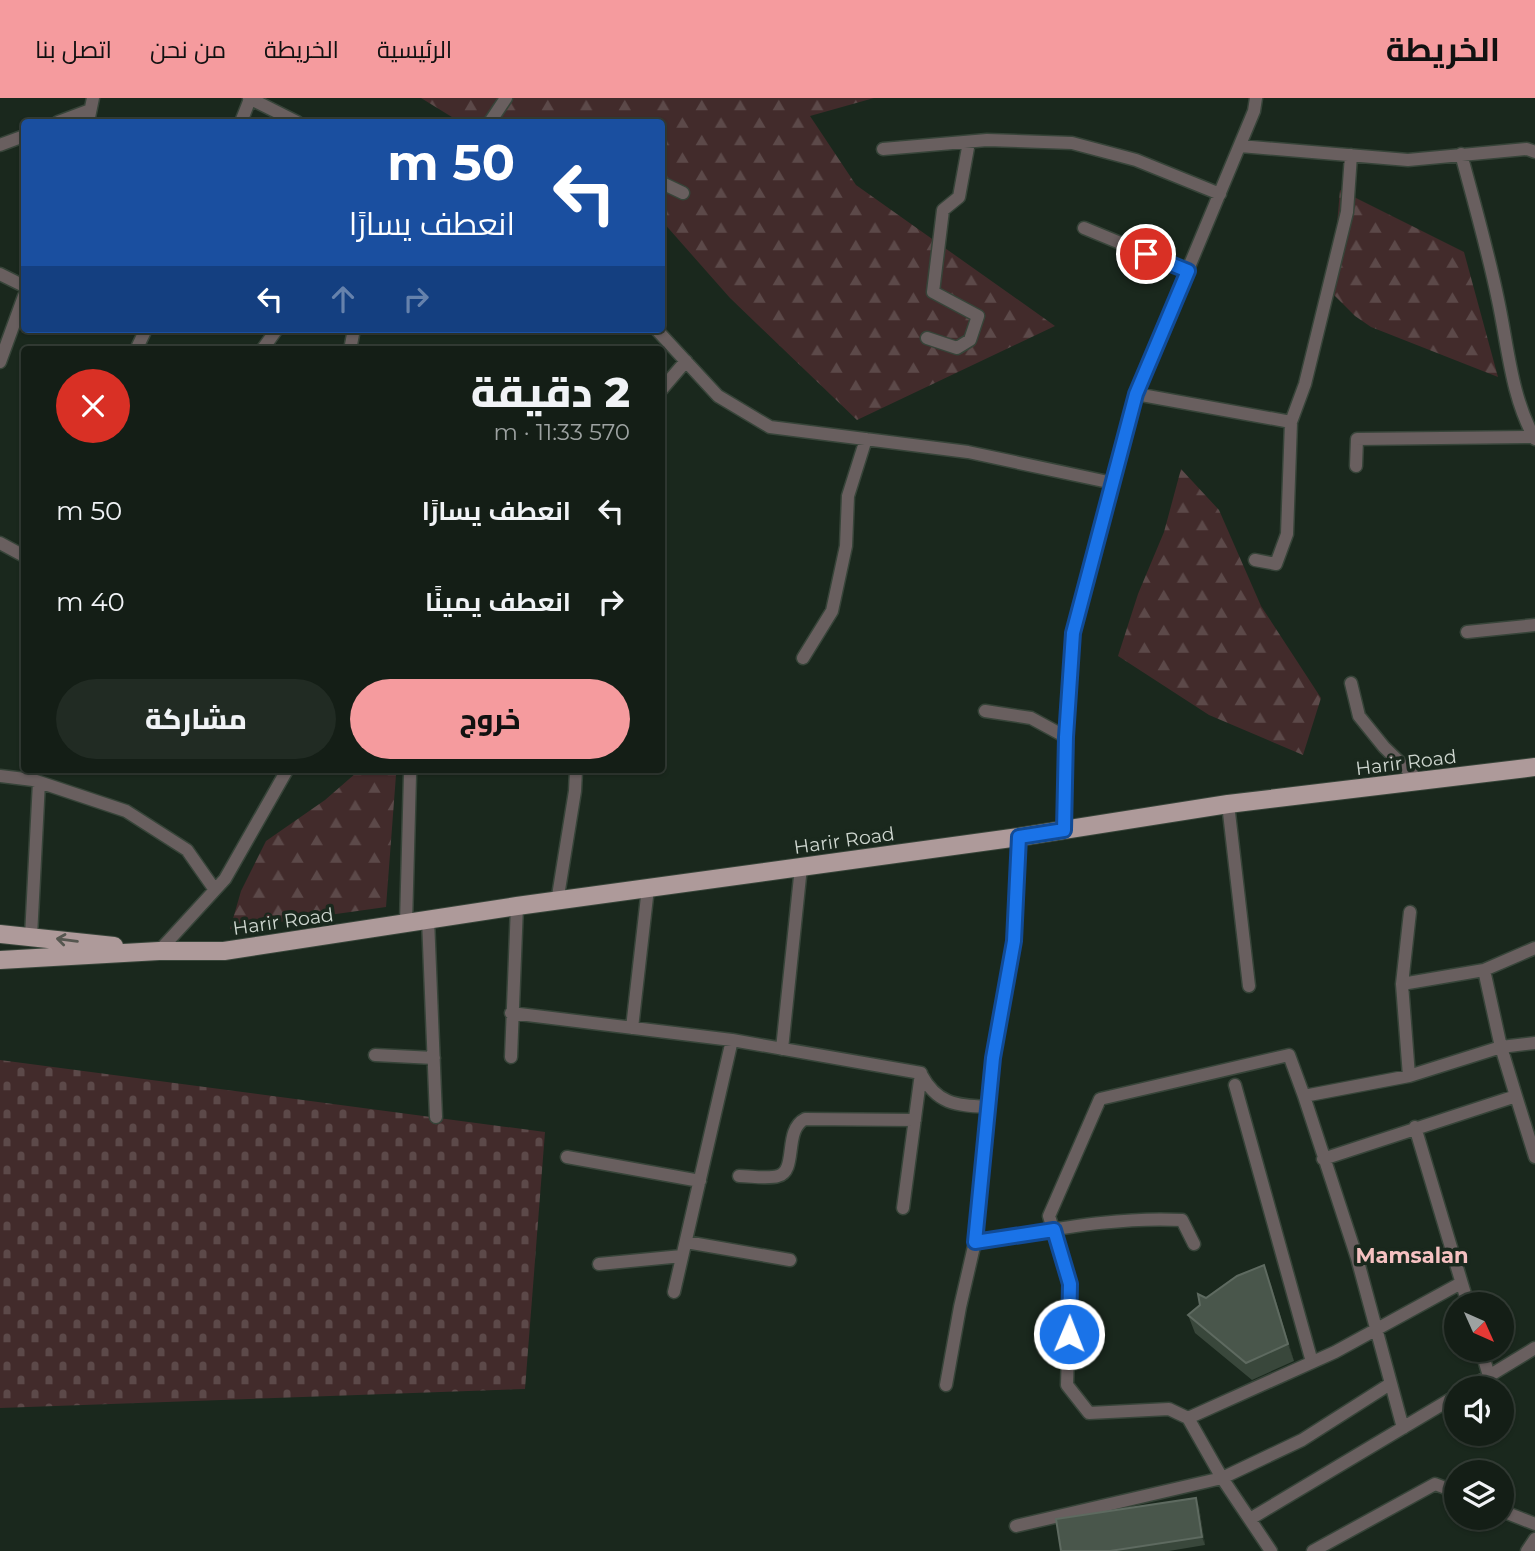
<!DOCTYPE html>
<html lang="ar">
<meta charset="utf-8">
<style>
body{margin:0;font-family:Montserrat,Cairo,sans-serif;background:#212b23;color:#f1f3f6;direction:rtl;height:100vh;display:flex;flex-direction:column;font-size:26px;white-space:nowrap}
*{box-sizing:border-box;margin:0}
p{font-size:23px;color:#9da2a1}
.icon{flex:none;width:38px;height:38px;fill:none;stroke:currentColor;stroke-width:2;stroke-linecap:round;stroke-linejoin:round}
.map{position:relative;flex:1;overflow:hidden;direction:ltr}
.sheet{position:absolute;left:21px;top:248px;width:644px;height:427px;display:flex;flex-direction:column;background:#141e16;border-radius:7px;box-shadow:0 2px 5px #0004,0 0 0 2px #333c35;direction:rtl}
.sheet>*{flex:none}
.banner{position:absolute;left:21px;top:21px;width:644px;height:214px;border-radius:7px;box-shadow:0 2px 5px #0004,0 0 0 2px #333c35;direction:rtl;background:#1a4fa0;color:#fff;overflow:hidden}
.needle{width:46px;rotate:135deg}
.controls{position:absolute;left:1444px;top:1194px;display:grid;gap:14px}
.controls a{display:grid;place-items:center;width:70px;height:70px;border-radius:50%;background:#141e16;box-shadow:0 2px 5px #0004,0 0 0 2px #333c35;font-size:35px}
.pin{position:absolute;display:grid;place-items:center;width:60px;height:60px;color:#fff;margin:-30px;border:4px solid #fff;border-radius:50%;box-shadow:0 2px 7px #0007}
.me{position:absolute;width:77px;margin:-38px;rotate:1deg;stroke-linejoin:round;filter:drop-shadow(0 0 5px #0008)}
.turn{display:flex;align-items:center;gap:24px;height:147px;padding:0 35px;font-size:32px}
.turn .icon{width:91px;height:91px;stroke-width:2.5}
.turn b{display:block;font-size:49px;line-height:60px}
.lanes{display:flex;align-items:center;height:66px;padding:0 35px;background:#0003;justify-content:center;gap:35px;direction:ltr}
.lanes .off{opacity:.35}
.round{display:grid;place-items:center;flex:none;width:74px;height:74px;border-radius:37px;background:#212b23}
.summary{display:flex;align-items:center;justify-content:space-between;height:119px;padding:0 35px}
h1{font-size:42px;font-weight:800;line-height:52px}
.primary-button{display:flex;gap:14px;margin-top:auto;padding:14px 35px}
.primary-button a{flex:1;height:80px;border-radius:42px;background:#f59b9e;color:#111;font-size:28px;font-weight:800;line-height:80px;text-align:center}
.primary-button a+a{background:#212b23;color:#f1f3f6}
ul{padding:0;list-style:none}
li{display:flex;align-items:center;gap:21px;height:91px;padding:0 35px}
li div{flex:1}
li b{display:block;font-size:26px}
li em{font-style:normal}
header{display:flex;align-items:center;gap:42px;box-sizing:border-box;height:98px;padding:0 35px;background:#f59b9e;color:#111}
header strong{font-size:33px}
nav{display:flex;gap:38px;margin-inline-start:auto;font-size:24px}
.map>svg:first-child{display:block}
.forest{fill:url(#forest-firs)}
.cemetery{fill:url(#cemetery-stones)}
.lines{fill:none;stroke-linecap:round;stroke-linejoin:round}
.minor-casing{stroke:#374439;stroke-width:15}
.primary-casing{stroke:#374439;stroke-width:20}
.minor{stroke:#695f5f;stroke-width:12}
.primary{stroke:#ae9a9a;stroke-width:18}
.wall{fill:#39473b}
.shaded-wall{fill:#263428}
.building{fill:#49564b;stroke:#5e6a60;stroke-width:2}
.oneway{stroke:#55564f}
.route-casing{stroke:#114b97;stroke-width:18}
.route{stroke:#1a73e8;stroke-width:12}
.labels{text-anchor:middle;stroke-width:7;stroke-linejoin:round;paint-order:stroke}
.street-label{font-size:19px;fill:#ced6cf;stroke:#1a281d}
.neighbourhood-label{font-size:21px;font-weight:bold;fill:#f5c1c1;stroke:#1a281d}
</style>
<header>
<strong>الخريطة</strong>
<nav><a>الرئيسية</a><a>الخريطة</a><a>من نحن</a><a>اتصل بنا</a></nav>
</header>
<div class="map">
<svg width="1535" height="1453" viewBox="0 0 1535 1453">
<defs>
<pattern id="forest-firs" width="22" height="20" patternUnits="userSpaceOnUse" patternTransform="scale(1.75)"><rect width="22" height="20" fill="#422b2b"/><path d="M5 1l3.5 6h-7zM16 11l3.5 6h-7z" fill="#5c4949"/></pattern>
<pattern id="cemetery-stones" width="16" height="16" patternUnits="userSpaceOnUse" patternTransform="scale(1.75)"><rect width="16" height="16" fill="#422b2b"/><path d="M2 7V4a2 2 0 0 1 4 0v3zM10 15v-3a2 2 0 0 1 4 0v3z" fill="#5c4949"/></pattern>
</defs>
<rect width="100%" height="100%" fill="#1a281d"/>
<path class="forest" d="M421,0h453l-64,18 46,69 199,141 -198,94 -127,-122 -68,-77v-99h-202z
M1340,92l124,62 34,125 -127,-50 -16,-11 -24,-24z
M1181,371l38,41 42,96 60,92 -18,57 -94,-40 -91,-59 20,-62 26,-62z
M356,675l40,2 -10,132 -156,22 11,-38 25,-50 59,-41z"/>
<path class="cemetery" d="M0,962l545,72 -20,257 -525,19z"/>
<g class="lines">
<defs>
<path id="minor" d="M249,0l48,24
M58,24l32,-12
M88,24l5,-24
M241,24l9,-23
M490,24l16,-24
M0,47l24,-9
M1240,48l168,14 119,-11 8,3
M883,51l104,-9 85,3 64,17 84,34
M1461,56c13,48 27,97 37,146 10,46 13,97 37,139
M662,85l21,10
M1084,130l104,43
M0,176l24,12
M656,231l62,67 52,31 198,25 145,31
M927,240l30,10 13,-8 8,-24 -45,-24 10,-82 16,-13 10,-55
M136,252l10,-21
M262,252l15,-21
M350,252l4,-21
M0,264l24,-66
M662,291l24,-28
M1136,296l155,28 14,-38 42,-172 4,-57
M1356,368l1,-27 176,-2
M0,445l24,13
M1255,462l21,4 11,-30 4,-112
M1467,534l68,-7
M803,560l29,-47 14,-65 2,-50 18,-57
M1351,585l8,33 25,31 35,34
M985,613l46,7 35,19
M0,678l33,4 93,31 61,39 28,40
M1228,706l21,182
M1064,732l2,-93 7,-104 63,-239 118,-283 2,-13
M561,802l-3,-4 17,-105 1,-21
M428,821l8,198
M406,825l4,-148
M31,838l8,-154
M159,853l66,-72 62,-109
M1402,886l82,-14 51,-22
M511,915l221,27 189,33
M632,930l16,-140
M782,951l19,-182
M375,957l59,3
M511,959l6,-151
M921,976c16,30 34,31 66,33
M1409,978l-7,-92 8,-72
M1235,987l77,277
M1304,998l53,162 46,170
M1516,998l19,61
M1415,1029l53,177
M567,1059l133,24
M1323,1061l193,-63 -15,-49 -17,-77
M739,1078c12,0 29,3 39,0 20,-5 5,-46 27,-57l110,1
M903,1110l18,-135
M686,1144l104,18
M975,1144c68,-10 138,-26 207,-22l12,24
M599,1166l83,-8
M674,1194l58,-252
M1481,1251l8,27
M946,1287l14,-78 15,-65 18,-184 21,-117 5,-104
M1469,1290l66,-40
M1188,1320l147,-66 126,-69
M1502,1413l33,13
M1250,1421l206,-123
M1016,1428l206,-48 80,-38 88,-56
M1271,1453l-49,-73 -34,-60 -19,-9 -80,4 -22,-28 3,-101 -21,-68 51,-117 189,-44 15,41 105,-20 92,-29 34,-4
M1313,1453l122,-67 21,8
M1527,1453l8,-12"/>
<path id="primary" d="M0,836l114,12
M0,862l159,-9h65l293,-45 502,-69 209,-33 307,-37"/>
</defs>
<use href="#minor" class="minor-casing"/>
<use href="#primary" class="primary-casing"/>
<use href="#minor" class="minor"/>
<use href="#primary" class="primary"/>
</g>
<path class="wall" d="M1270,1184l24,79 -42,19 -57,-47 -7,-18z
M1199,1408l6,39 -36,6h-108z"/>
<path class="shaded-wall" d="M1264,1167l6,17 24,79 -6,-17z
M1196,1400l3,8 6,39 -3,-8z"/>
<path class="building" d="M1264,1167l24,79 -42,19 -58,-48 12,-10 -2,-11 8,4 31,-22z
M1196,1400l6,39 -92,14h-49l-5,-32z"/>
<defs><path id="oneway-shaft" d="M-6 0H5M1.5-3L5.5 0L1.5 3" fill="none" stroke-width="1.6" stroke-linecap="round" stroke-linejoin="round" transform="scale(1.75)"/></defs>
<use class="oneway" href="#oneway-shaft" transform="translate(67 842) rotate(-173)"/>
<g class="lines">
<defs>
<path id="route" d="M1069,1236l1,-50 -16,-54 -79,12 18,-184 21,-117 5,-104 45,-7 2,-93 7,-104 63,-239 52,-123 -42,-17"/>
</defs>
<use href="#route" class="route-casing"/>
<use href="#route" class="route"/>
</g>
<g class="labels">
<g class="street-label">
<text transform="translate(1406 664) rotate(-7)" y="7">Harir Road</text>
<text transform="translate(844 742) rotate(-8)" y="7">Harir Road</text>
<text transform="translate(283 823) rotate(-8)" y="7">Harir Road</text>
</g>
<g class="neighbourhood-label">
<text x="1412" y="1165">Mamsalan</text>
</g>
</g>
</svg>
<div class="controls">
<a><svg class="needle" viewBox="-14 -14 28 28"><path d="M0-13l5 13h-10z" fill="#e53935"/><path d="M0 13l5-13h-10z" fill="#9da2a1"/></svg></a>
<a><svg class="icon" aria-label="sound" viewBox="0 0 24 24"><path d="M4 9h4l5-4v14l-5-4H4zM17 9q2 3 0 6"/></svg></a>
<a><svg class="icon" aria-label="layers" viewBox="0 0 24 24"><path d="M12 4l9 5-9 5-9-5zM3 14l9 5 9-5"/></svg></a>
</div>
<div class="pin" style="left:1146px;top:156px;background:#d93025"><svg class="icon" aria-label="arrive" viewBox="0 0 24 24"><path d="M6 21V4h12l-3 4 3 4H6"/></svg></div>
<svg class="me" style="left:1069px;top:1236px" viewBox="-20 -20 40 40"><circle r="17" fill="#1a73e8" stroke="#fff" stroke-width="3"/><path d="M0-11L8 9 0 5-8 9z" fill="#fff"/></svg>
<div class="banner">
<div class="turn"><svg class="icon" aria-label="left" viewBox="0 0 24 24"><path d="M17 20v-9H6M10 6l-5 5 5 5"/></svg><div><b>50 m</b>انعطف يسارًا</div></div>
<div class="lanes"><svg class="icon" aria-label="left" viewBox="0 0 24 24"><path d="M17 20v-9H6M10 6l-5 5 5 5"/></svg><svg class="icon off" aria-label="ahead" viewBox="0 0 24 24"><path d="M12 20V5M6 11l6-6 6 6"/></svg><svg class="icon off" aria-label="right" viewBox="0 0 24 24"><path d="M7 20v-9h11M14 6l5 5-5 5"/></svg></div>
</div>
<section class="sheet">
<div class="summary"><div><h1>2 دقيقة</h1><p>570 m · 11:33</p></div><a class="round" style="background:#d93025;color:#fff"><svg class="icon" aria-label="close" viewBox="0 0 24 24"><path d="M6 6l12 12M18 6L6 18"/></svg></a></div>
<ul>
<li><svg class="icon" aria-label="left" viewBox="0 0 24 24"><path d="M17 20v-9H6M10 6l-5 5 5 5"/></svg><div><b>انعطف يسارًا</b></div><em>50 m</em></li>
<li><svg class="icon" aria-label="right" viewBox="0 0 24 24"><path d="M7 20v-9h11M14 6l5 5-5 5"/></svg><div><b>انعطف يمينًا</b></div><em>40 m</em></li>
</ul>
<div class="primary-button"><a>خروج</a><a>مشاركة</a></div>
</section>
</div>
